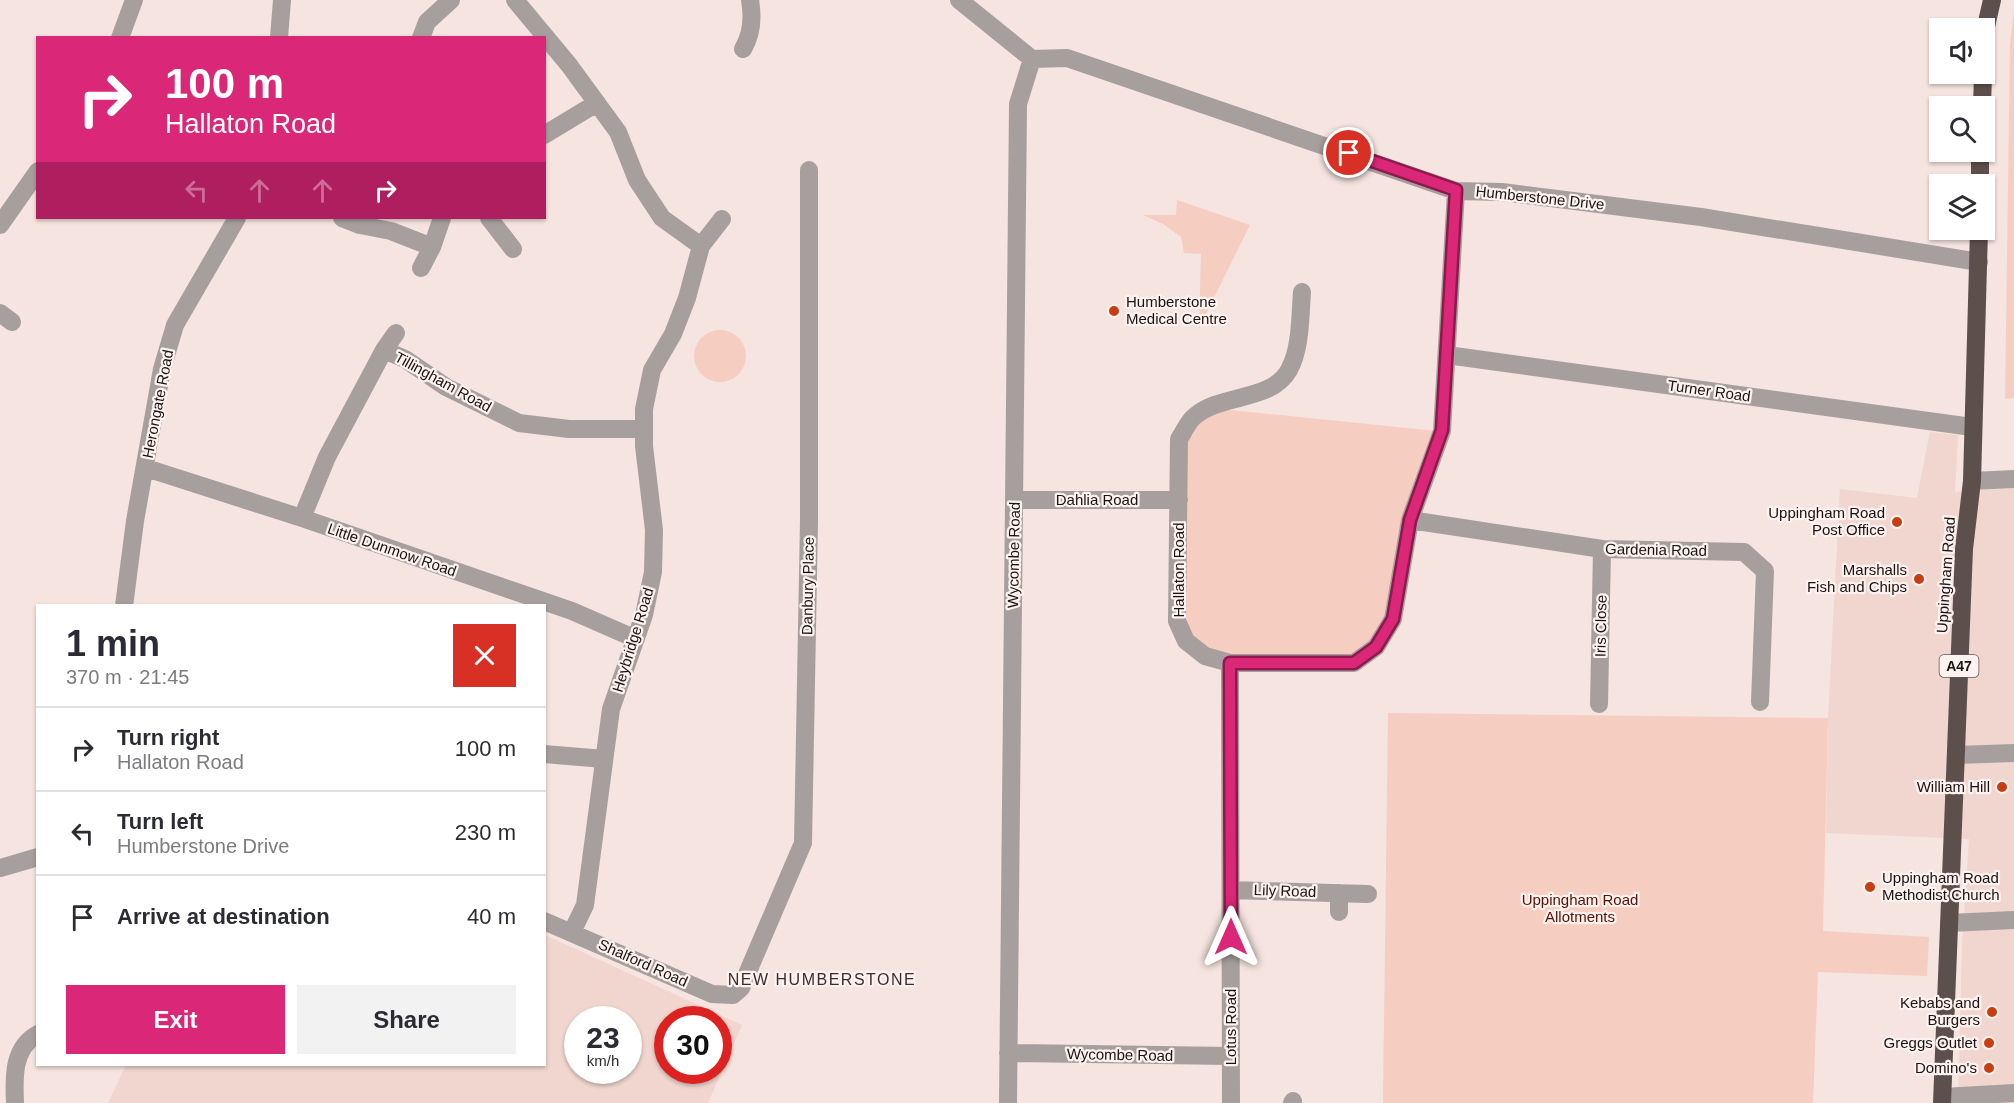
<!DOCTYPE html>
<meta charset="utf-8">
<style>
body{margin:0;font-family:Arial,sans-serif;background:#f2f2f3;color:#2b2b33;height:100vh;display:flex;flex-direction:column;font-size:22px;white-space:nowrap}
*{box-sizing:border-box;margin:0}
p{font-size:20px;color:#7c7c81}
.icon{flex:none;width:33px;height:33px;fill:none;stroke:currentColor;stroke-width:2;stroke-linecap:round;stroke-linejoin:round}
.map{position:relative;flex:1;overflow:hidden}
.panel{position:absolute;left:36px;top:604px;width:510px;height:462px;display:flex;flex-direction:column;background:#fff;border-radius:0px;box-shadow:0 2px 4px #0004}
.panel>*{flex:none}
.hud{position:absolute;left:36px;top:36px;width:510px;height:183px;border-radius:0px;box-shadow:0 2px 4px #0004;background:#db2777;color:#fff;overflow:hidden}
.tools{position:absolute;left:1929px;top:18px;display:grid;gap:12px}
.tools a{display:grid;place-items:center;width:66px;height:66px;border-radius:0px;background:#fff;box-shadow:0 2px 4px #0004;font-size:30px}
.speed{position:absolute;left:564px;top:1006px;display:flex;gap:12px;font-size:30px;font-weight:700;text-align:center}
.speed>*{display:grid;place-content:center;width:78px;height:78px;border-radius:50%;background:#fff;box-shadow:0 2px 4px #0004;line-height:1}
.speed small{font-size:15px;font-weight:400}
.speed .limit{border:9px solid #d22;background:#fff;color:#111}
.pin{position:absolute;display:grid;place-items:center;width:51px;height:51px;color:#fff;margin:-26px;border:3px solid #fff;border-radius:50%;box-shadow:0 2px 6px #0007}
.me{position:absolute;width:66px;margin:-33px;rotate:0deg;stroke-linejoin:round;filter:drop-shadow(0 0 4px #0008)}
.turn{display:flex;align-items:center;gap:21px;height:126px;padding:0 30px;font-size:27px}
.turn .icon{width:78px;height:78px;stroke-width:2.5}
.turn b{display:block;font-size:42px;line-height:51px}
.lanes{display:flex;align-items:center;height:57px;padding:0 30px;background:#0003;justify-content:center;gap:30px;direction:ltr}
.lanes .off{opacity:.35}
.round{display:grid;place-items:center;flex:none;width:63px;height:63px;border-radius:0px;background:#f2f2f3}
.overview{display:flex;align-items:center;justify-content:space-between;height:102px;padding:0 30px}
h1{font-size:36px;font-weight:700;line-height:45px}
.button{display:flex;gap:12px;margin-top:auto;padding:12px 30px}
.button a{flex:1;height:69px;border-radius:0px;background:#db2777;color:#fff;font-size:24px;font-weight:700;line-height:69px;text-align:center}
.button a+a{background:#f2f2f3;color:#2b2b33}
ul{padding:0;list-style:none}
li{display:flex;align-items:center;gap:18px;height:84px;padding:0 30px;border-top:2px solid #e1e1e2}
li div{flex:1}
li b{display:block;font-size:22px}
li em{font-style:normal}
.map>svg:first-child{display:block}
.built{fill:#f0d6ce;fill-rule:evenodd}
.green{fill:#f6cdc1}
.lines{fill:none;stroke-linecap:round;stroke-linejoin:round}
.minor{stroke:#a79f9d;stroke-width:18}
.highway{stroke:#5d4f4b;stroke-width:18}
.route-casing{stroke:#8e194d;stroke-width:15}
.route{stroke:#db2777;stroke-width:10}
.poi-dot{fill:#c63e11;stroke:#fdf2ef;stroke-width:2}
.labels{text-anchor:middle;stroke-width:4.5;stroke-linejoin:round;paint-order:stroke}
.shield{fill:#fdf2ef;stroke:#5d5654;stroke-width:1.5}
.shield-label{font-size:14px;font-weight:bold;fill:#191312}
.street-label{font-size:15px;fill:#191312;stroke:#fdf2ef}
.poi-label{font-size:15px;fill:#191312;stroke:#fdf2ef;text-anchor:end}
.park-label{font-size:15px;fill:#571100;stroke:#fdf2ef}
.neighbourhood-label{font-size:16px;letter-spacing:1.5px;fill:#3b2e2a;stroke:#fdf2ef}
</style>
<div class="map">
<svg width="2014" height="1103" viewBox="0 0 2014 1103">
<rect width="100%" height="100%" fill="#f5e4df"/>
<path class="built" d="M1930,432l28,3 -3,57 59,-4v615h-56l4,-157 7,-107 -143,-6 2,-115 12,-229 77,9z
M545,935l197,90 -34,78h-600l18,-38h418zM578,1020h50v51h-50zM668,1020h50v51h-50z"/>
<path class="green" d="M2014,12v386l-9,1 5,-354z
M1177,200l73,25 -51,103 2,-74 -17,-1 -3,-16 -18,-13 -20,-9h33z
M694 356a26 26 0 1 1 52 0a26 26 0 1 1-52 0Z
M1220,409l216,22 -48,186 -16,28 -19,13 -122,-1 -24,-6 -17,-14 -7,-17 2,-179 12,-19z
M1388,713l440,5 -5,213 106,6 -2,39 -109,-4 -5,131h-430z"/>
<g class="lines">
<path class="minor" d="M515,0l54,65 49,67 19,48 25,38 39,28
M959,0l73,59 35,-1 389,133 46,1 199,25 278,45
M120,38l14,-38
M279,38l3,-38
M421,38l6,-16 24,-22
M743,49c9,-15 10,-32 7,-49
M544,135l53,-32
M342,218l18,7 31,6 41,16
M489,218l24,31
M0,225l38,-54
M421,268l11,-21 10,-29
M1302,292c-2,25 -1,56 -13,78 -18,32 -67,23 -94,46 -7,5 -11,16 -16,23l-2,182 9,20 19,15 25,7h124l22,-16 17,-28 17,-99 32,-89 14,-240
M0,313l12,9
M384,350l21,9 41,28 73,36 50,6h75
M1447,355l525,72
M146,468l156,50 270,93 64,28
M1972,481l42,-2
M1014,500h165
M302,518l25,-61 57,-107 12,-17
M1410,520l192,29 142,3 21,19 -5,131
M124,606l11,-85 27,-152 13,-44 62,-107
M1230,663l1,440
M1599,704l3,-155
M544,754l60,5
M1957,755l57,-2
M0,868l38,-11
M1231,890l137,4
M1339,893v19
M544,921l168,73 21,1 8,-7 62,-145 6,-322v-351
M1949,923l65,-3
M572,932l13,-27 26,-196 33,-94 9,-43 1,-42 -10,-84v-37l8,-39 21,-36 14,-36 14,-52 21,-27
M1008,1053l223,3
M1943,1097l71,-4
M15,1103c-1,-24 -3,-55 23,-69
M1008,1103l10,-999 14,-45
M1292,1103l1,-2"/>
<path class="highway" d="M1984,35l8,-35
M1982,106l1,-32
M1980,184v-32
M1942,1103l22,-554 8,-68 7,-251"/>
</g>
<g class="lines">
<defs>
<path id="route" d="M1231,937l-1,-274h124l22,-16 17,-28 17,-99 32,-90 14,-240 -107,-37"/>
</defs>
<use href="#route" class="route-casing"/>
<use href="#route" class="route"/>
</g>
<g class="poi-dot">
<circle cx="1114" cy="311" r="6"/>
<circle cx="1897" cy="522" r="6"/>
<circle cx="1919" cy="579" r="6"/>
<circle cx="2002" cy="787" r="6"/>
<circle cx="1870" cy="887" r="6"/>
<circle cx="1992" cy="1012" r="6"/>
<circle cx="1989" cy="1043" r="6"/>
<circle cx="1989" cy="1068" r="6"/>
</g>
<g class="labels">
<rect class="shield" x="1939.5" y="655" width="39" height="22" rx="4.5"/>
<g class="shield-label">
<text x="1959" y="671">A47</text>
</g>
<g class="street-label">
<text transform="translate(1540 198) rotate(6)" y="5">Humberstone Drive</text>
<text transform="translate(443 382) rotate(29)" y="5">Tillingham Road</text>
<text transform="translate(1709 391) rotate(8)" y="5">Turner Road</text>
<text transform="translate(158 404) rotate(-79)" y="5">Herongate Road</text>
<text x="1097" y="505">Dahlia Road</text>
<text transform="translate(392 550) rotate(19)" y="5">Little Dunmow Road</text>
<text transform="translate(1656 550) rotate(1)" y="5">Gardenia Road</text>
<text transform="translate(1014 555) rotate(-89)" y="5">Wycombe Road</text>
<text transform="translate(1179 570) rotate(-90)" y="5">Hallaton Road</text>
<text transform="translate(1946 575) rotate(-86)" y="5">Uppingham Road</text>
<text transform="translate(808 586) rotate(-89)" y="5">Danbury Place</text>
<text transform="translate(1601 626) rotate(-89)" y="5">Iris Close</text>
<text transform="translate(633 640) rotate(-73)" y="5">Heybridge Road</text>
<text transform="translate(1285 891) rotate(2)" y="5">Lily Road</text>
<text transform="translate(643 963) rotate(24)" y="5">Shalford Road</text>
<text transform="translate(1231 1027) rotate(-90)" y="5">Lotus Road</text>
<text transform="translate(1120 1055) rotate(1)" y="5">Wycombe Road</text>
</g>
<g class="poi-label">
<text x="1126" y="307" text-anchor="start">Humberstone<tspan x="1126" dy="17">Medical Centre</tspan></text>
<text x="1885" y="518">Uppingham Road<tspan x="1885" dy="17">Post Office</tspan></text>
<text x="1907" y="575">Marshalls<tspan x="1907" dy="17">Fish and Chips</tspan></text>
<text x="1990" y="792">William Hill</text>
<text x="1882" y="883" text-anchor="start">Uppingham Road<tspan x="1882" dy="17">Methodist Church</tspan></text>
<text x="1980" y="1008">Kebabs and<tspan x="1980" dy="17">Burgers</tspan></text>
<text x="1977" y="1048">Greggs Outlet</text>
<text x="1977" y="1073">Domino's</text>
</g>
<g class="park-label">
<text x="1580" y="905">Uppingham Road<tspan x="1580" dy="17">Allotments</tspan></text>
</g>
<g class="neighbourhood-label">
<text x="822" y="985">NEW HUMBERSTONE</text>
</g>
</g>
</svg>
<div class="tools">
<a><svg class="icon" aria-label="sound" viewBox="0 0 24 24"><path d="M4 9h4l5-4v14l-5-4H4zM17 9q2 3 0 6"/></svg></a>
<a><svg class="icon" aria-label="search" viewBox="0 0 24 24"><circle cx="10" cy="10" r="6"/><path d="M15 15l6 6"/></svg></a>
<a><svg class="icon" aria-label="layers" viewBox="0 0 24 24"><path d="M12 4l9 5-9 5-9-5zM3 14l9 5 9-5"/></svg></a>
</div>
<div class="speed"><div>23<small>km/h</small></div><div class="limit">30</div></div>
<div class="pin" style="left:1349px;top:153px;background:#d93025"><svg class="icon" aria-label="arrive" viewBox="0 0 24 24"><path d="M6 21V4h12l-3 4 3 4H6"/></svg></div>
<svg class="me" style="left:1231px;top:937px" viewBox="-20 -20 40 40"><path d="M0-17L14 15 0 8-14 15z" fill="#db2777" stroke="#fff" stroke-width="4"/></svg>
<div class="hud">
<div class="turn"><svg class="icon" aria-label="right" viewBox="0 0 24 24"><path d="M7 20v-9h11M14 6l5 5-5 5"/></svg><div><b>100 m</b>Hallaton Road</div></div>
<div class="lanes"><svg class="icon off" aria-label="left" viewBox="0 0 24 24"><path d="M17 20v-9H6M10 6l-5 5 5 5"/></svg><svg class="icon off" aria-label="ahead" viewBox="0 0 24 24"><path d="M12 20V5M6 11l6-6 6 6"/></svg><svg class="icon off" aria-label="ahead" viewBox="0 0 24 24"><path d="M12 20V5M6 11l6-6 6 6"/></svg><svg class="icon" aria-label="right" viewBox="0 0 24 24"><path d="M7 20v-9h11M14 6l5 5-5 5"/></svg></div>
</div>
<section class="panel">
<div class="overview"><div><h1>1 min</h1><p>370 m · 21:45</p></div><a class="round" style="background:#d93025;color:#fff"><svg class="icon" aria-label="close" viewBox="0 0 24 24"><path d="M6 6l12 12M18 6L6 18"/></svg></a></div>
<ul>
<li><svg class="icon" aria-label="right" viewBox="0 0 24 24"><path d="M7 20v-9h11M14 6l5 5-5 5"/></svg><div><b>Turn right</b><p>Hallaton Road</p></div><em>100 m</em></li>
<li><svg class="icon" aria-label="left" viewBox="0 0 24 24"><path d="M17 20v-9H6M10 6l-5 5 5 5"/></svg><div><b>Turn left</b><p>Humberstone Drive</p></div><em>230 m</em></li>
<li><svg class="icon" aria-label="arrive" viewBox="0 0 24 24"><path d="M6 21V4h12l-3 4 3 4H6"/></svg><div><b>Arrive at destination</b></div><em>40 m</em></li>
</ul>
<div class="button"><a>Exit</a><a>Share</a></div>
</section>
</div>
